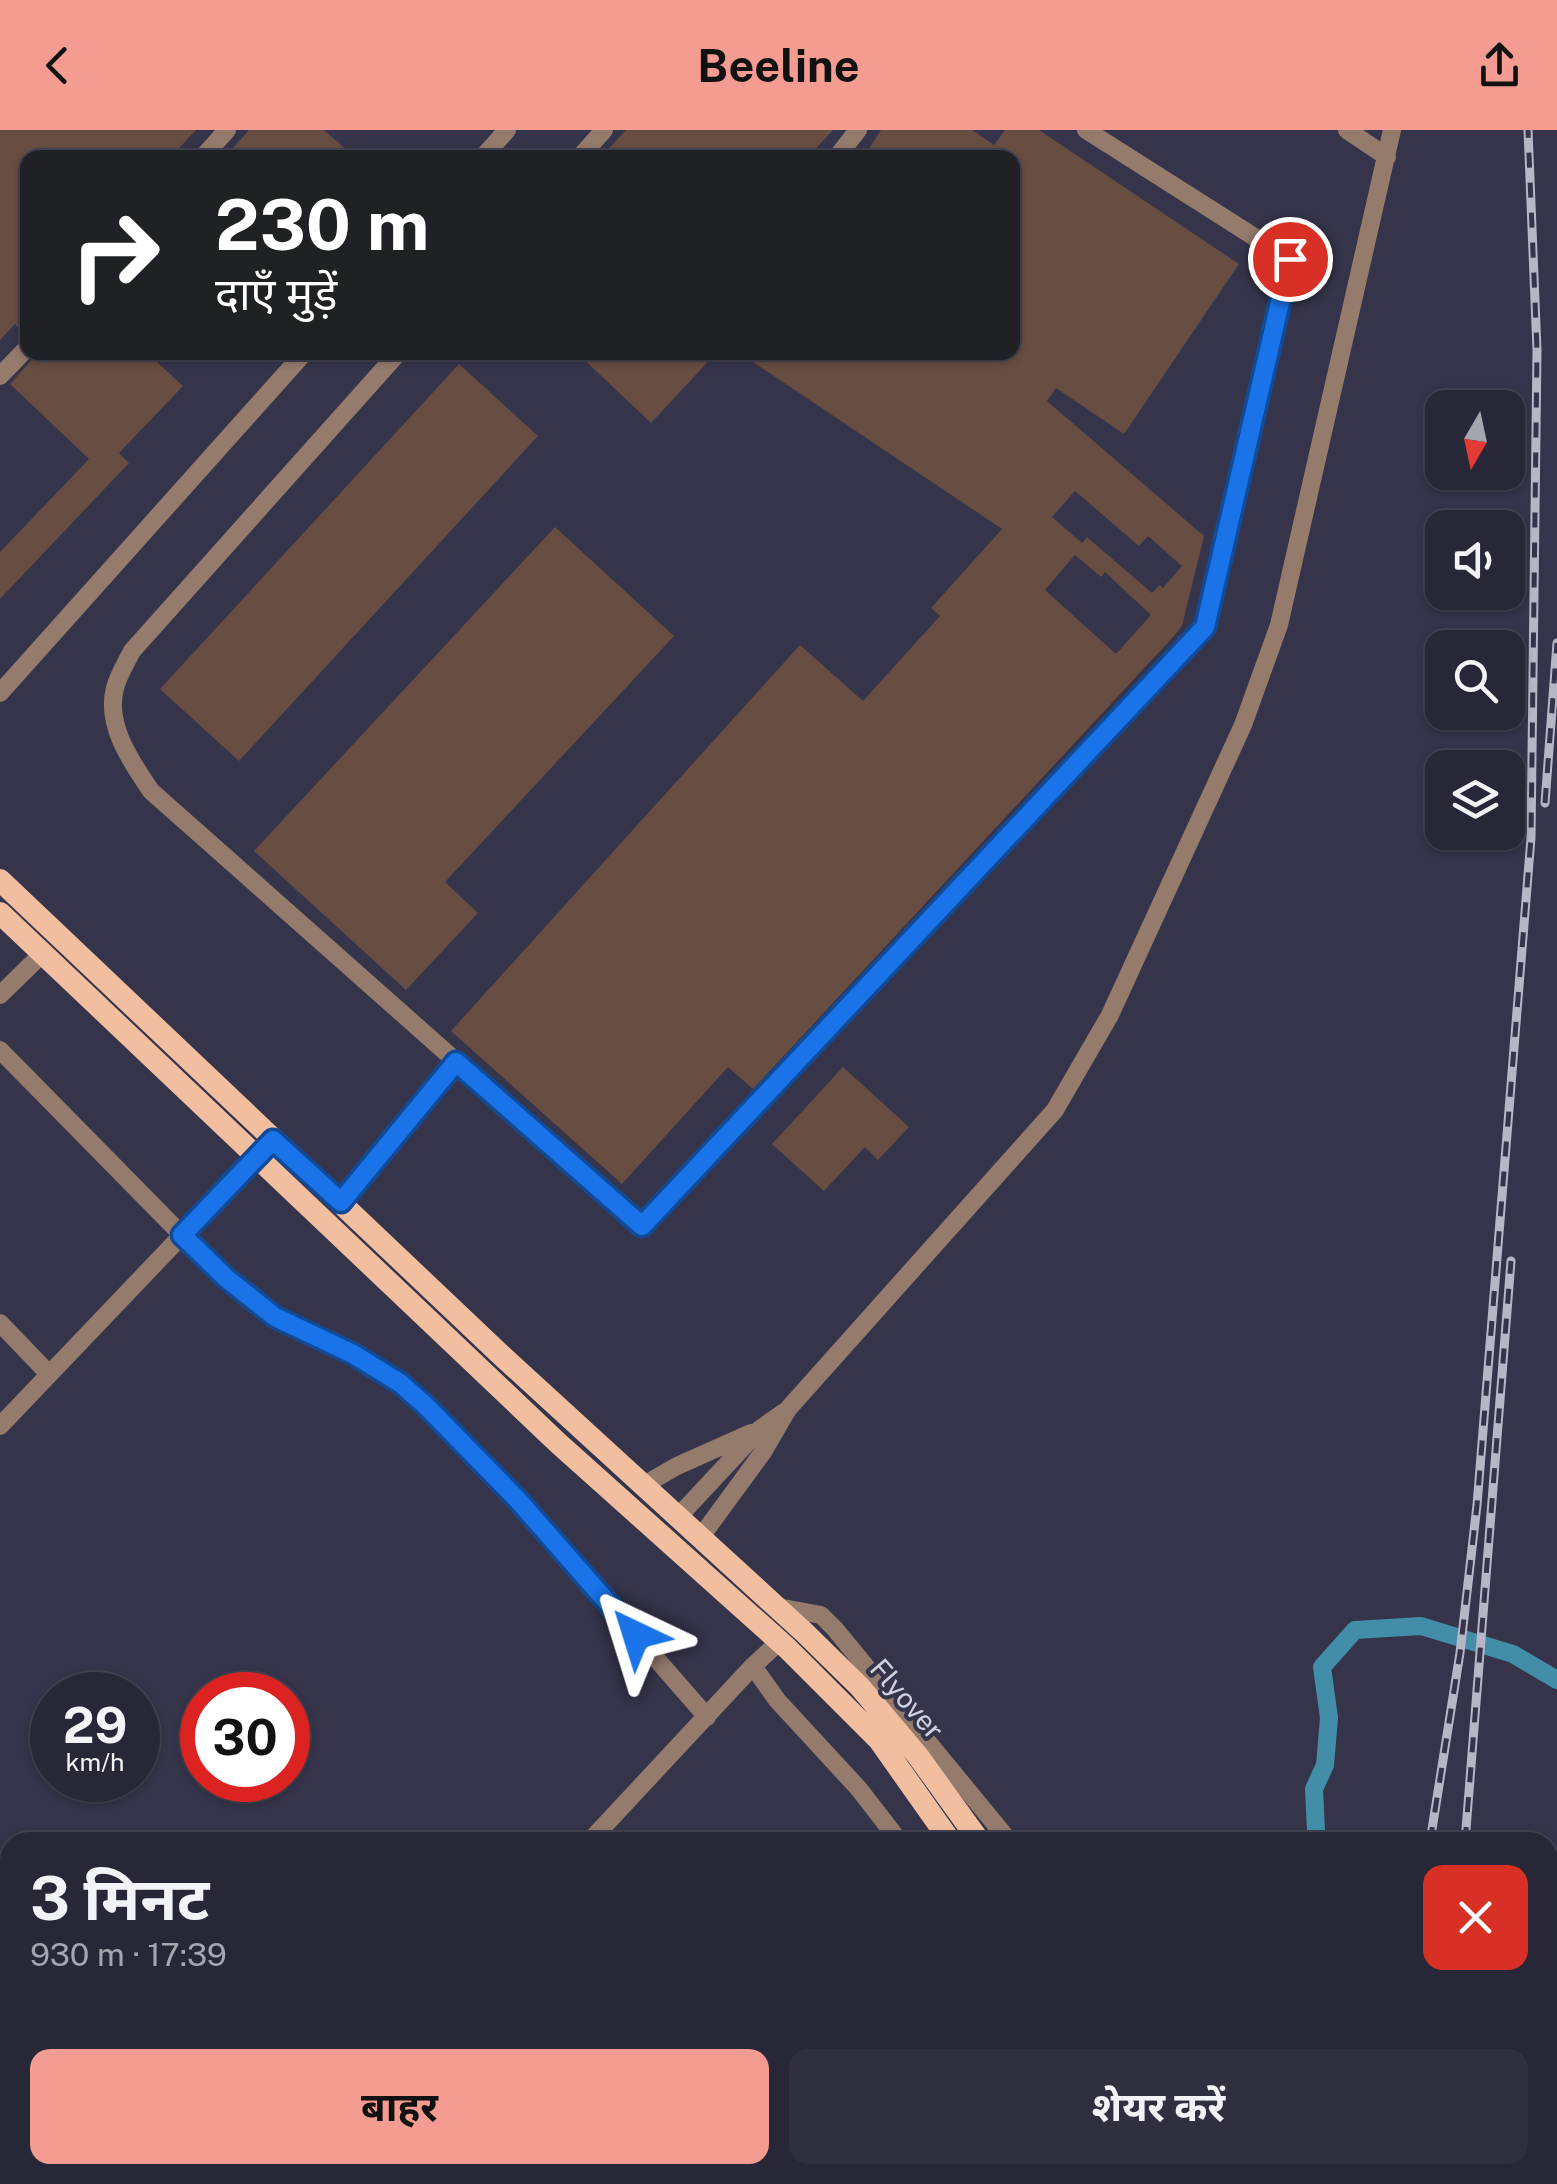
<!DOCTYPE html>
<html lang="hi">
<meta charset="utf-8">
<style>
body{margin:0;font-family:"Public Sans","Noto Sans Devanagari",sans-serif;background:#302f40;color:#f1f3f6;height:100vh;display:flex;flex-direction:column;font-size:38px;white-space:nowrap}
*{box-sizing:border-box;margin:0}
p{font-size:32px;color:#a5a5ae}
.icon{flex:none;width:55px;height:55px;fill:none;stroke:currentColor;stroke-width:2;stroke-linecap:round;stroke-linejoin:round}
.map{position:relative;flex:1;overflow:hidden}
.panel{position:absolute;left:0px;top:1702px;width:1558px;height:352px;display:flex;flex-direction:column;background:#282738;border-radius:30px 30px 0 0;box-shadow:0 2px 8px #0004,0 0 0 2px #444453}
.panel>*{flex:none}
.hud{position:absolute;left:20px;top:20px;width:1000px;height:210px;border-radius:20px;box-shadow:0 2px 8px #0004,0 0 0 2px #444453;background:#202124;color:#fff;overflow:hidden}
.needle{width:65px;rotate:189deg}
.buttons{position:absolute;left:1425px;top:260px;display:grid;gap:20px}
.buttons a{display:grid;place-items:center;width:100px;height:100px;border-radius:20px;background:#282738;box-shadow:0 2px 8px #0004,0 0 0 2px #444453;font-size:50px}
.speed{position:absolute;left:30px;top:1542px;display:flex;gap:20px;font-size:50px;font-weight:700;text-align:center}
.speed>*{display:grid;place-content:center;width:130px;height:130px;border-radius:50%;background:#282738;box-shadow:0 2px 8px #0004,0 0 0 2px #444453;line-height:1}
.speed small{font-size:25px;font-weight:400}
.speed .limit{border:15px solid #d22;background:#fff;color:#111}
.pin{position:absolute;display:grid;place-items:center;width:85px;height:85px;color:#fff;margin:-42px;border:5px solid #fff;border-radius:50%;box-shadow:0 2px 10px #0007}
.me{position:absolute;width:110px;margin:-55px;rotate:319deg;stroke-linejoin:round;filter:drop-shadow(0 0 8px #0008)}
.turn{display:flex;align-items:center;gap:35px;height:210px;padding:0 30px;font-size:45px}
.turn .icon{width:130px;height:130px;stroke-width:2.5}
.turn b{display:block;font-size:70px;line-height:85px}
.round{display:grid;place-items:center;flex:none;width:105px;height:105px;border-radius:20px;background:#302f40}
.headline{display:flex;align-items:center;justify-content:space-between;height:170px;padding:0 30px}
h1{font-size:60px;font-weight:700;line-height:75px}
.primary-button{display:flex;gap:20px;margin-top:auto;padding:20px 30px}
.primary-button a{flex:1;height:115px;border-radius:20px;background:#f59c92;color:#111;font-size:40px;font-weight:700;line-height:115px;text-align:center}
.primary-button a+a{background:#302f40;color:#f1f3f6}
header{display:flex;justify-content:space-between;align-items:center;height:130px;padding:0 30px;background:#f59c92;color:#111;font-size:45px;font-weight:700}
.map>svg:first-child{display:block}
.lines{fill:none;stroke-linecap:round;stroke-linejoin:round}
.canal{stroke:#428ea9;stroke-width:18}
.building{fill:#674d42;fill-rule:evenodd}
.minor{stroke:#947b6c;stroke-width:18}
.major{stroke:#f2bea0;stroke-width:22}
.rail-casing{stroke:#b7b6c7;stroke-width:9}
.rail{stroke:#35344a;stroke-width:5;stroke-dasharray:15;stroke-linecap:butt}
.route-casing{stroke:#114b97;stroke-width:25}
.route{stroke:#1a73e8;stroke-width:18}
.labels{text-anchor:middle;stroke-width:8;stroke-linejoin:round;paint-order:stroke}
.street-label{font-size:28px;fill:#d2d1e0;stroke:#35344a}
</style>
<header><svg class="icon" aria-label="back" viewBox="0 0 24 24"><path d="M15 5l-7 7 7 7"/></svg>Beeline<svg class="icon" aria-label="share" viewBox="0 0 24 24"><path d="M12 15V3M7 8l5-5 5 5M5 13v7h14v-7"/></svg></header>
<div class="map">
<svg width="1557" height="2054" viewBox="0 0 1557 2054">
<rect width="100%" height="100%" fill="#35344a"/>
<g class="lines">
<path class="canal" d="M1313,1712l3,-11 -2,-42 11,-24 4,-47 -7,-51 33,-37 66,-4 92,28 44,26
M1199,2045l6,9"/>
</g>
<path class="building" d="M0,0h196l-26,28h-142v165l-8,7 -5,-6 -15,16z
M249,0h75l32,28h-132z
M626,0h207l-26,28h-207z
M881,0h91l22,15 11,-15h34l200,134 -115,170 -68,-46 -9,13 157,135 -22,90 -8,10 -421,453 -25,-22 -106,117 -171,-153 349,-386 63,56 77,-85 -9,-8 71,-79 -264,-177h274v-194h-149zM1075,361l64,55 9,-10 34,30 -19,22 -3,-3 -8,8 -65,-56 -5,6 -30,-26zM1075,425l26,22 4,-5 46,43 -35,39 -71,-64z
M39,222h107l37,34 -64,67 10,10 -129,136v-47l89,-93 -79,-75z
M576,222h141l-66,71z
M459,234l79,72 -299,325 -79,-72z
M555,397l119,109 -229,246 33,31 -72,77 -152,-139z
M843,937l66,60 -31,33 -13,-13 -41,44 -52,-47z"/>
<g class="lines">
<path class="minor" d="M1347,0l40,27
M202,28l25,-28
M482,28l25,-28
M579,28l25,-28
M836,28l22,-28
M399,222l-267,299c-6,12 -14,25 -17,37 -10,37 17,75 36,103l491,435 563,-599 84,-368 -203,-129
M0,246l28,-29
M0,563l305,-341
M0,865l42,-41
M0,920l182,185 75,69 18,13 97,48 54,41 91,93 190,218
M341,1071l116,-139
M0,1193l49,51
M0,1296l273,-286
M644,1355l33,-19 74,-33
M677,1388l83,-89 24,-17
M700,1408l63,-86 25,-43 267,-299 55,-95 133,-290 36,-100 113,-495
M778,1477l43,8 14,14 175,213
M780,1511l-27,25 24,34 82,89 41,53
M589,1712l164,-176
M1551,1908l6,97
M0,1954l10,-8
M1215,2045l4,9
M285,2054l7,-9
M949,2054l9,-9"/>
<path class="major" d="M0,750l501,475 304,278 55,54 58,69 62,86
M0,783l558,530 229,205 92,92 72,102
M1312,2045l14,9
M1349,2045l14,9"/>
<defs>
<path id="rail" d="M1545,673l12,-160
M1430,1712l30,-189 17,-148 54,-667 6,-488 -9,-220
M1465,1712l46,-581
M1353,2054l3,-9
M1413,2054l3,-9"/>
</defs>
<use href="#rail" class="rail-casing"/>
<use href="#rail" class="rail"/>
</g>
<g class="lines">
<defs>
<path id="route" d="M636,1505l-119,-136 -91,-93 -26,-23 -47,-29 -78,-37 -49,-39 -44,-43 91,-95 68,62 115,-140 186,164 563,-599 85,-368"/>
</defs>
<use href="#route" class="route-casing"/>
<use href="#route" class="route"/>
</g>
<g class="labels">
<g class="street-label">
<text transform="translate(907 1569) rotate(49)" y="10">Flyover</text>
</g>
</g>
</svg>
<div class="buttons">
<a><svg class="needle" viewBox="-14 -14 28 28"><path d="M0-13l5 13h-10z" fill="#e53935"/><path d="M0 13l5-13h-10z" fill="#a5a5ae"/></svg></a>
<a><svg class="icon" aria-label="sound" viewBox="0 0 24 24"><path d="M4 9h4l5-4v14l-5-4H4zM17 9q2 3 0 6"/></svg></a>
<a><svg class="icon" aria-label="search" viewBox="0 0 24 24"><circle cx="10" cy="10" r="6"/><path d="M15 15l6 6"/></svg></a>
<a><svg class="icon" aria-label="layers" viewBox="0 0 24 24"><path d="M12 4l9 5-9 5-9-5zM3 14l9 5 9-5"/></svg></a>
</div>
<div class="speed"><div>29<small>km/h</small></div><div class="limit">30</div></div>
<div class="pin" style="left:1290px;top:129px;background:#d93025"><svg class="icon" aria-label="arrive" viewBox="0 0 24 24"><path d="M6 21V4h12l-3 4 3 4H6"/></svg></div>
<svg class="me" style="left:636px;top:1505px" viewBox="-20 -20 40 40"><path d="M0-17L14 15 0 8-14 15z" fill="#1a73e8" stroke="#fff" stroke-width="4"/></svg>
<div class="hud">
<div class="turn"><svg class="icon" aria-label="right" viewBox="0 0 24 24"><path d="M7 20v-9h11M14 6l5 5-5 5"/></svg><div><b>230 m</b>दाएँ मुड़ें</div></div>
</div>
<section class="panel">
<div class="headline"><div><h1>3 मिनट</h1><p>930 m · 17:39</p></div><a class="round" style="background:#d93025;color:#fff"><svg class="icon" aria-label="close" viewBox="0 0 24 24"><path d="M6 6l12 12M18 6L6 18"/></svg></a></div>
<div class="primary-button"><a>बाहर</a><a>शेयर करें</a></div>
</section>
</div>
